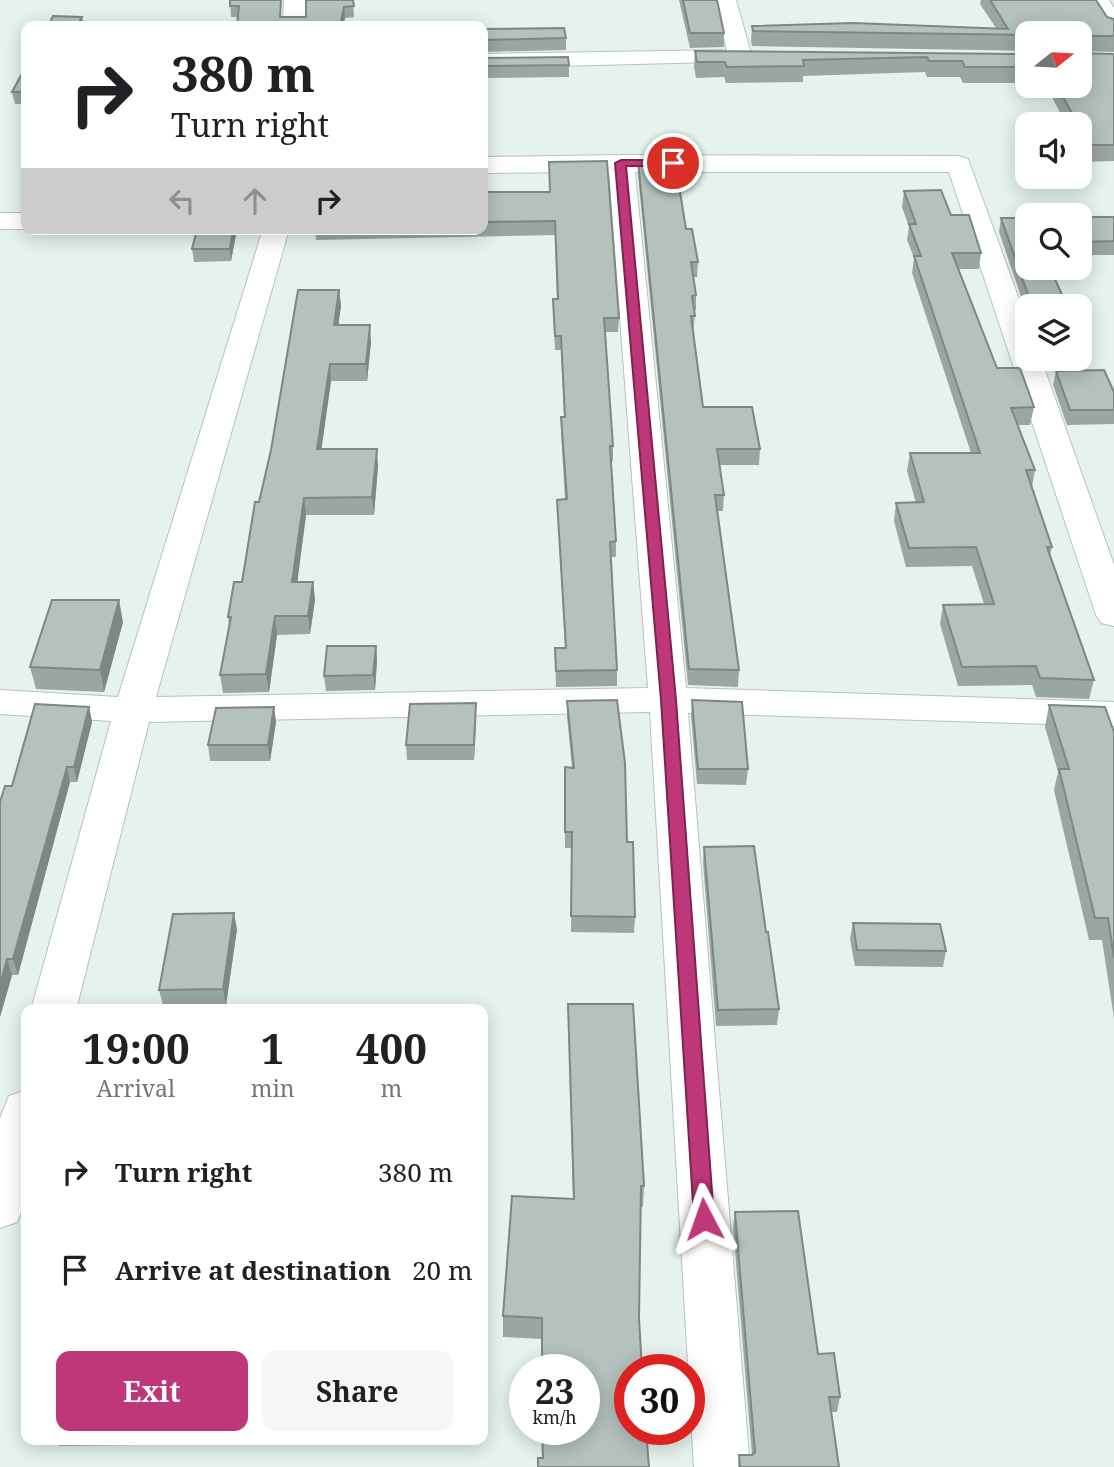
<!DOCTYPE html>
<style>
body{margin:0;font-family:"Noto Serif",serif;background:#f6f6f6;color:#202124;height:100vh;display:flex;flex-direction:column;font-size:26px;white-space:nowrap}
*{box-sizing:border-box;margin:0}
p{font-size:23px;color:#757577}
.icon{flex:none;width:38px;height:38px;fill:none;stroke:currentColor;stroke-width:2;stroke-linecap:round;stroke-linejoin:round}
.map{position:relative;flex:1;overflow:hidden}
.panel{position:absolute;left:21px;top:1004px;width:467px;height:441px;display:flex;flex-direction:column;background:#fff;border-radius:14px;box-shadow:0 4px 18px #0003}
.panel>*{flex:none}
.hud{position:absolute;left:21px;top:21px;width:467px;height:214px;border-radius:14px;box-shadow:0 4px 18px #0003;background:#fff;color:#202124;overflow:hidden}
.needle{width:46px;rotate:72deg}
.fabs{position:absolute;left:1015px;top:21px;display:grid;gap:14px}
.fabs a{display:grid;place-items:center;width:77px;height:77px;border-radius:14px;background:#fff;box-shadow:0 4px 18px #0003;font-size:35px}
.speed{position:absolute;left:509px;top:1354px;display:flex;gap:14px;font-size:35px;font-weight:700;text-align:center}
.speed>*{display:grid;place-content:center;width:91px;height:91px;border-radius:50%;background:#fff;box-shadow:0 4px 18px #0003;line-height:1}
.speed small{font-size:18px;font-weight:400}
.speed .limit{border:10px solid #d22;background:#fff;color:#111}
.pin{position:absolute;display:grid;place-items:center;width:60px;height:60px;color:#fff;margin:-30px;border:4px solid #fff;border-radius:50%;box-shadow:0 2px 7px #0007}
.me{position:absolute;width:77px;margin:-38px;rotate:356deg;stroke-linejoin:round;filter:drop-shadow(0 0 5px #0008)}
.turn{display:flex;align-items:center;gap:24px;height:147px;padding:0 35px;font-size:32px}
.turn .icon{width:91px;height:91px;stroke-width:2.5}
.turn b{display:block;font-size:49px;line-height:60px}
.lanes{display:flex;align-items:center;height:66px;padding:0 35px;background:#0003;justify-content:center;gap:35px;direction:ltr}
.lanes .off{opacity:.35}
.eta{display:flex;justify-content:space-evenly;align-items:center;height:119px;text-align:center}
.eta b{font-size:42px;font-weight:700;line-height:49px}
.primary-button{display:flex;gap:14px;margin-top:auto;padding:14px 35px}
.primary-button a{flex:1;height:80px;border-radius:14px;background:#be3778;color:#fff;font-size:28px;font-weight:700;line-height:80px;text-align:center}
.primary-button a+a{background:#f6f6f6;color:#202124}
ul{padding:0;list-style:none}
li{display:flex;align-items:center;gap:21px;height:98px;padding:0 35px}
li div{flex:1}
li b{display:block;font-size:26px}
li em{font-style:normal}
.map>svg:first-child{display:block}
.lines{fill:none;stroke-linecap:round;stroke-linejoin:round}
.minor-casing{stroke:#b6c2be;stroke-width:2}
.minor{fill:#fff;fill-rule:evenodd}
.wall{fill:#9ba6a3}
.shaded-wall{fill:#7e8784}
.building{fill:#b4c1bd;stroke:#7e8784;stroke-width:2}
.route{fill:#be3778;stroke:#7c244e;stroke-width:2}
</style>
<div class="map">
<svg width="1114" height="1467" viewBox="0 0 1114 1467">
<rect width="100%" height="100%" fill="#e5f2ee"/>
<g class="lines">
<defs>
<path id="minor" d="M284,0h22l-1,26h-22z
M714,0h22l14,50 6,6 -3,5 -270,7v-14l244,-4z
M1087,0h22l5,8v25l-8,-2z
M621,155l338,1 9,3 59,162v38h14l73,206v61l-13,-3 -5,-8 -147,-443h-314l51,516 428,14v24l-426,-13 62,754h-56l-44,-755 -501,10 -73,288h-45l80,-289 -111,-7v-24l118,7 145,-468h26l-133,468 492,-9 -39,-516 -126,1v-16z
M0,213h26v16h-26z
M26,1090v111l-9,21 -17,6v-110l9,-22z"/>
</defs>
<use href="#minor" class="minor-casing"/>
<use href="#minor" class="minor"/>
</g>
<path class="wall" d="M230,0l52,17h24l47,-17 1,17 -9,1 -2,8h-106l1,-9h-7z
M679,0h38l7,33v14l-34,1z
M981,0h115l11,17 7,2v33l-33,-1v2l33,1v107l-33,1 -1,-3v-35h-14l-20,-38h34l-53,-53v18l-275,-5 -1,-5 1,-15 244,2 -16,-24z
M483,29l83,9v12l-83,2z
M695,51l332,3v29h-64l-3,-6h-33l-2,-5 -122,4v6l-77,1 -2,-6 -28,1 -2,-11z
M483,58l86,7v12l-86,1z
M26,66v38h-11l-3,-12z
M638,161l48,68 12,33 -1,15h-4l3,18v15h-2l1,6 -2,15 10,76 57,42 -1,16h-39l4,30 -1,16h-5l21,159 -1,17 -50,-2 -50,-510z
M904,191l47,24 30,38 -2,16h-20l38,99 37,39 -4,18h-12l17,45 -3,17 20,60 -2,8 44,125 -5,19 -53,-2 -4,-12 -74,1 -18,-62 3,-19 41,-1 -12,-38 -66,1 -12,-46 2,-18h20l-9,-32 3,-18h61l-59,-180 2,-15 -7,-18 2,-13 -7,-20z
M483,192h67l69,126 -1,14h-13l8,114v15h-2l5,80v16h-5l6,113v16l-61,1 -1,-39h10l-8,-148 8,-1 -4,-67v-15h3l-3,-67h-6l-2,-37v-14h4l-2,-64 -239,5 -1,-11h168z
M1080,217h34v38h-34z
M1001,218l66,88h-40v8l-28,-82z
M237,229l-6,32 -37,1 -2,-13z
M339,290l2,16 -3,19 33,17 -4,39h-36l-10,68 57,17 -4,49h-68l-9,67h16l2,18 -5,34 -33,1 -8,57 -46,1 -3,-18 9,-49 -1,-9 14,-35 17,-80z
M1056,371l58,21v32l-47,1 -14,-40z
M123,622l-19,70 -68,-3 -6,-22z
M376,646l1,15 -2,29 -49,1 -2,-15z
M692,700l56,69 -2,16 -49,-1 -6,-68z
M567,701l60,141 8,75 -1,16 -63,-1 1,-84h-7v-81l7,1 -5,-52z
M476,703v15l-2,42h-67l-1,-15z
M1049,705l65,27v286l-12,-78h-13l-35,-150 4,-18 -13,-45z
M89,707l3,15 -15,60h-7l-52,193h-6l-12,42 12,-231z
M274,707l2,15 -6,39h-60l-2,-16z
M704,847l62,85 13,77 -2,16 -61,1 -13,-163z
M853,923l93,28 -3,16 -88,-1 -5,-27z
M237,929l-11,76h-63l-4,-15z
M568,1004l76,182 -1,21h-2l-99,132 -39,-2v-21l70,-117z
M735,1212l83,142 22,43 -3,15h-6l8,55h-101l1,-12h13l-19,-228z
M57,1440h81l-1,5 -78,1z"/>
<path class="shaded-wall" d="M344,7l1,11 -2,8h-3z
M82,17l2,9h-7z
M233,229h4l-6,32 -1,-12z
M339,290l2,16 -5,36 -2,-17z
M370,325l1,17 -4,39 -1,-17z
M330,364l1,17 -12,86 -2,-18z
M377,449l1,17 -4,49 -2,-18z
M304,498l2,17 -11,85 -3,-18z
M313,582l2,18 -5,34 -2,-18z
M119,600l4,22 -19,70 -4,-22z
M275,616l2,19 -8,57 -3,-18z
M376,646l1,15 -2,29 -2,-15z
M476,703v15l-2,42v-15z
M89,707l3,15 -15,60 -3,-15z
M274,707l2,15 -6,39 -2,-16z
M67,767l3,15 -52,193 -5,-16z
M234,913l3,16 -11,76 -3,-16z
M7,959l5,16 -12,42v-32z"/>
<path class="building" d="M230,0h51l-1,17h26v-17h47l1,6 -10,1 -4,19h-103l2,-20h-9z
M683,0h34l7,33h-34z
M990,0h106l11,17 7,2v17h-33v17l33,1v91h-30l-4,-8v-13h-7l-4,-7h5l-17,-31h23v-53h-53v2l-274,-4 -1,-5 101,-3 155,6z
M53,16l29,1 -5,9h-29z
M564,28l2,10 -83,2v-11z
M695,51l332,3v13h-62l-3,-6h-33l-2,-4 -124,3 1,6 -77,1 -2,-5h-28z
M568,57l1,8 -86,1v-8z
M26,66v26h-14z
M607,161l12,157h-15l9,128h-3l6,95 -6,1 7,128 -61,1 -1,-23h11l-9,-148 10,-1 -6,-82h4l-4,-81h-6l-2,-37h5l-3,-78 -72,1v-30h67l-1,-30z
M638,161h37l11,68h6l6,33h-7l5,33 -4,1 3,20h-4l12,91h49l8,42h-43l7,46h-9l24,175 -50,-1z
M941,190l10,25h18l12,38h-29l45,115h23l14,39 -23,1 24,62h-9l26,77h-5l47,133 -54,-2 -4,-12 -74,1 -19,-62 51,-1 -18,-57 -67,1 -13,-45 28,-1 -14,-49h70l-66,-197h7l-12,-32h7l-12,-33z
M1080,217h34v24l-33,1 -1,-3z
M1001,218h26v50h23l17,38h-35z
M197,229h36l-3,20h-38z
M298,290h41l-5,35h36l-4,39h-36l-13,85h60l-5,48 -68,1 -12,84h21l-5,34h-33l-9,58 -46,1 11,-58h-3l6,-35h8l13,-80h4l12,-52z
M1104,370l10,22v18h-44l-14,-39z
M52,600h67l-19,70 -70,-3z
M327,646h49l-3,29 -49,1z
M617,700l8,63 2,79h6l2,75 -64,-1 1,-84h-7v-65l9,1 -7,-67z
M692,700l50,2 6,67h-50z
M476,703l-2,42h-68l4,-41z
M35,704l54,3 -15,60h-7l-54,192h-6l-7,26v-183l5,-16h7z
M1049,705l56,2 9,25v226l-6,-40h-13l-36,-149h10z
M274,707l-6,38h-60l8,-37z
M754,846l12,86h2l11,77 -61,1 -14,-163z
M234,913l-11,76 -64,1 14,-76z
M853,923l87,1 6,27 -89,-1z
M568,1004h65l11,182h-3l-2,132 3,52h-12v60h16l3,37h-111v-9h5l-1,-28h42v-60h-42v-52l-39,-2 9,-120 62,3z
M798,1211l20,143 16,-1 6,44h-11l10,70h-99l-1,-12h13l3,-3 -20,-240z"/>
<path class="route" d="M673,160l3,1v5h-50l50,534 38,519 -3,6 -7,3 -7,-3 -3,-6 -33,-519 -46,-537 6,-3z"/>
</svg>
<div class="fabs">
<a><svg class="needle" viewBox="-14 -14 28 28"><path d="M0-13l5 13h-10z" fill="#e53935"/><path d="M0 13l5-13h-10z" fill="#757577"/></svg></a>
<a><svg class="icon" aria-label="sound" viewBox="0 0 24 24"><path d="M4 9h4l5-4v14l-5-4H4zM17 9q2 3 0 6"/></svg></a>
<a><svg class="icon" aria-label="search" viewBox="0 0 24 24"><circle cx="10" cy="10" r="6"/><path d="M15 15l6 6"/></svg></a>
<a><svg class="icon" aria-label="layers" viewBox="0 0 24 24"><path d="M12 4l9 5-9 5-9-5zM3 14l9 5 9-5"/></svg></a>
</div>
<div class="speed"><div>23<small>km/h</small></div><div class="limit">30</div></div>
<div class="pin" style="left:673px;top:163px;background:#d93025"><svg class="icon" aria-label="arrive" viewBox="0 0 24 24"><path d="M6 21V4h12l-3 4 3 4H6"/></svg></div>
<svg class="me" style="left:704px;top:1219px" viewBox="-20 -20 40 40"><path d="M0-17L14 15 0 8-14 15z" fill="#be3778" stroke="#fff" stroke-width="4"/></svg>
<div class="hud">
<div class="turn"><svg class="icon" aria-label="right" viewBox="0 0 24 24"><path d="M7 20v-9h11M14 6l5 5-5 5"/></svg><div><b>380 m</b>Turn right</div></div>
<div class="lanes"><svg class="icon off" aria-label="left" viewBox="0 0 24 24"><path d="M17 20v-9H6M10 6l-5 5 5 5"/></svg><svg class="icon off" aria-label="ahead" viewBox="0 0 24 24"><path d="M12 20V5M6 11l6-6 6 6"/></svg><svg class="icon" aria-label="right" viewBox="0 0 24 24"><path d="M7 20v-9h11M14 6l5 5-5 5"/></svg></div>
</div>
<section class="panel">
<div class="eta">
<div><b>19:00</b><p>Arrival</p></div>
<div><b>1</b><p>min</p></div>
<div><b>400</b><p>m</p></div>
</div>
<ul>
<li><svg class="icon" aria-label="right" viewBox="0 0 24 24"><path d="M7 20v-9h11M14 6l5 5-5 5"/></svg><div><b>Turn right</b></div><em>380 m</em></li>
<li><svg class="icon" aria-label="arrive" viewBox="0 0 24 24"><path d="M6 21V4h12l-3 4 3 4H6"/></svg><div><b>Arrive at destination</b></div><em>20 m</em></li>
</ul>
<div class="primary-button"><a>Exit</a><a>Share</a></div>
</section>
</div>
